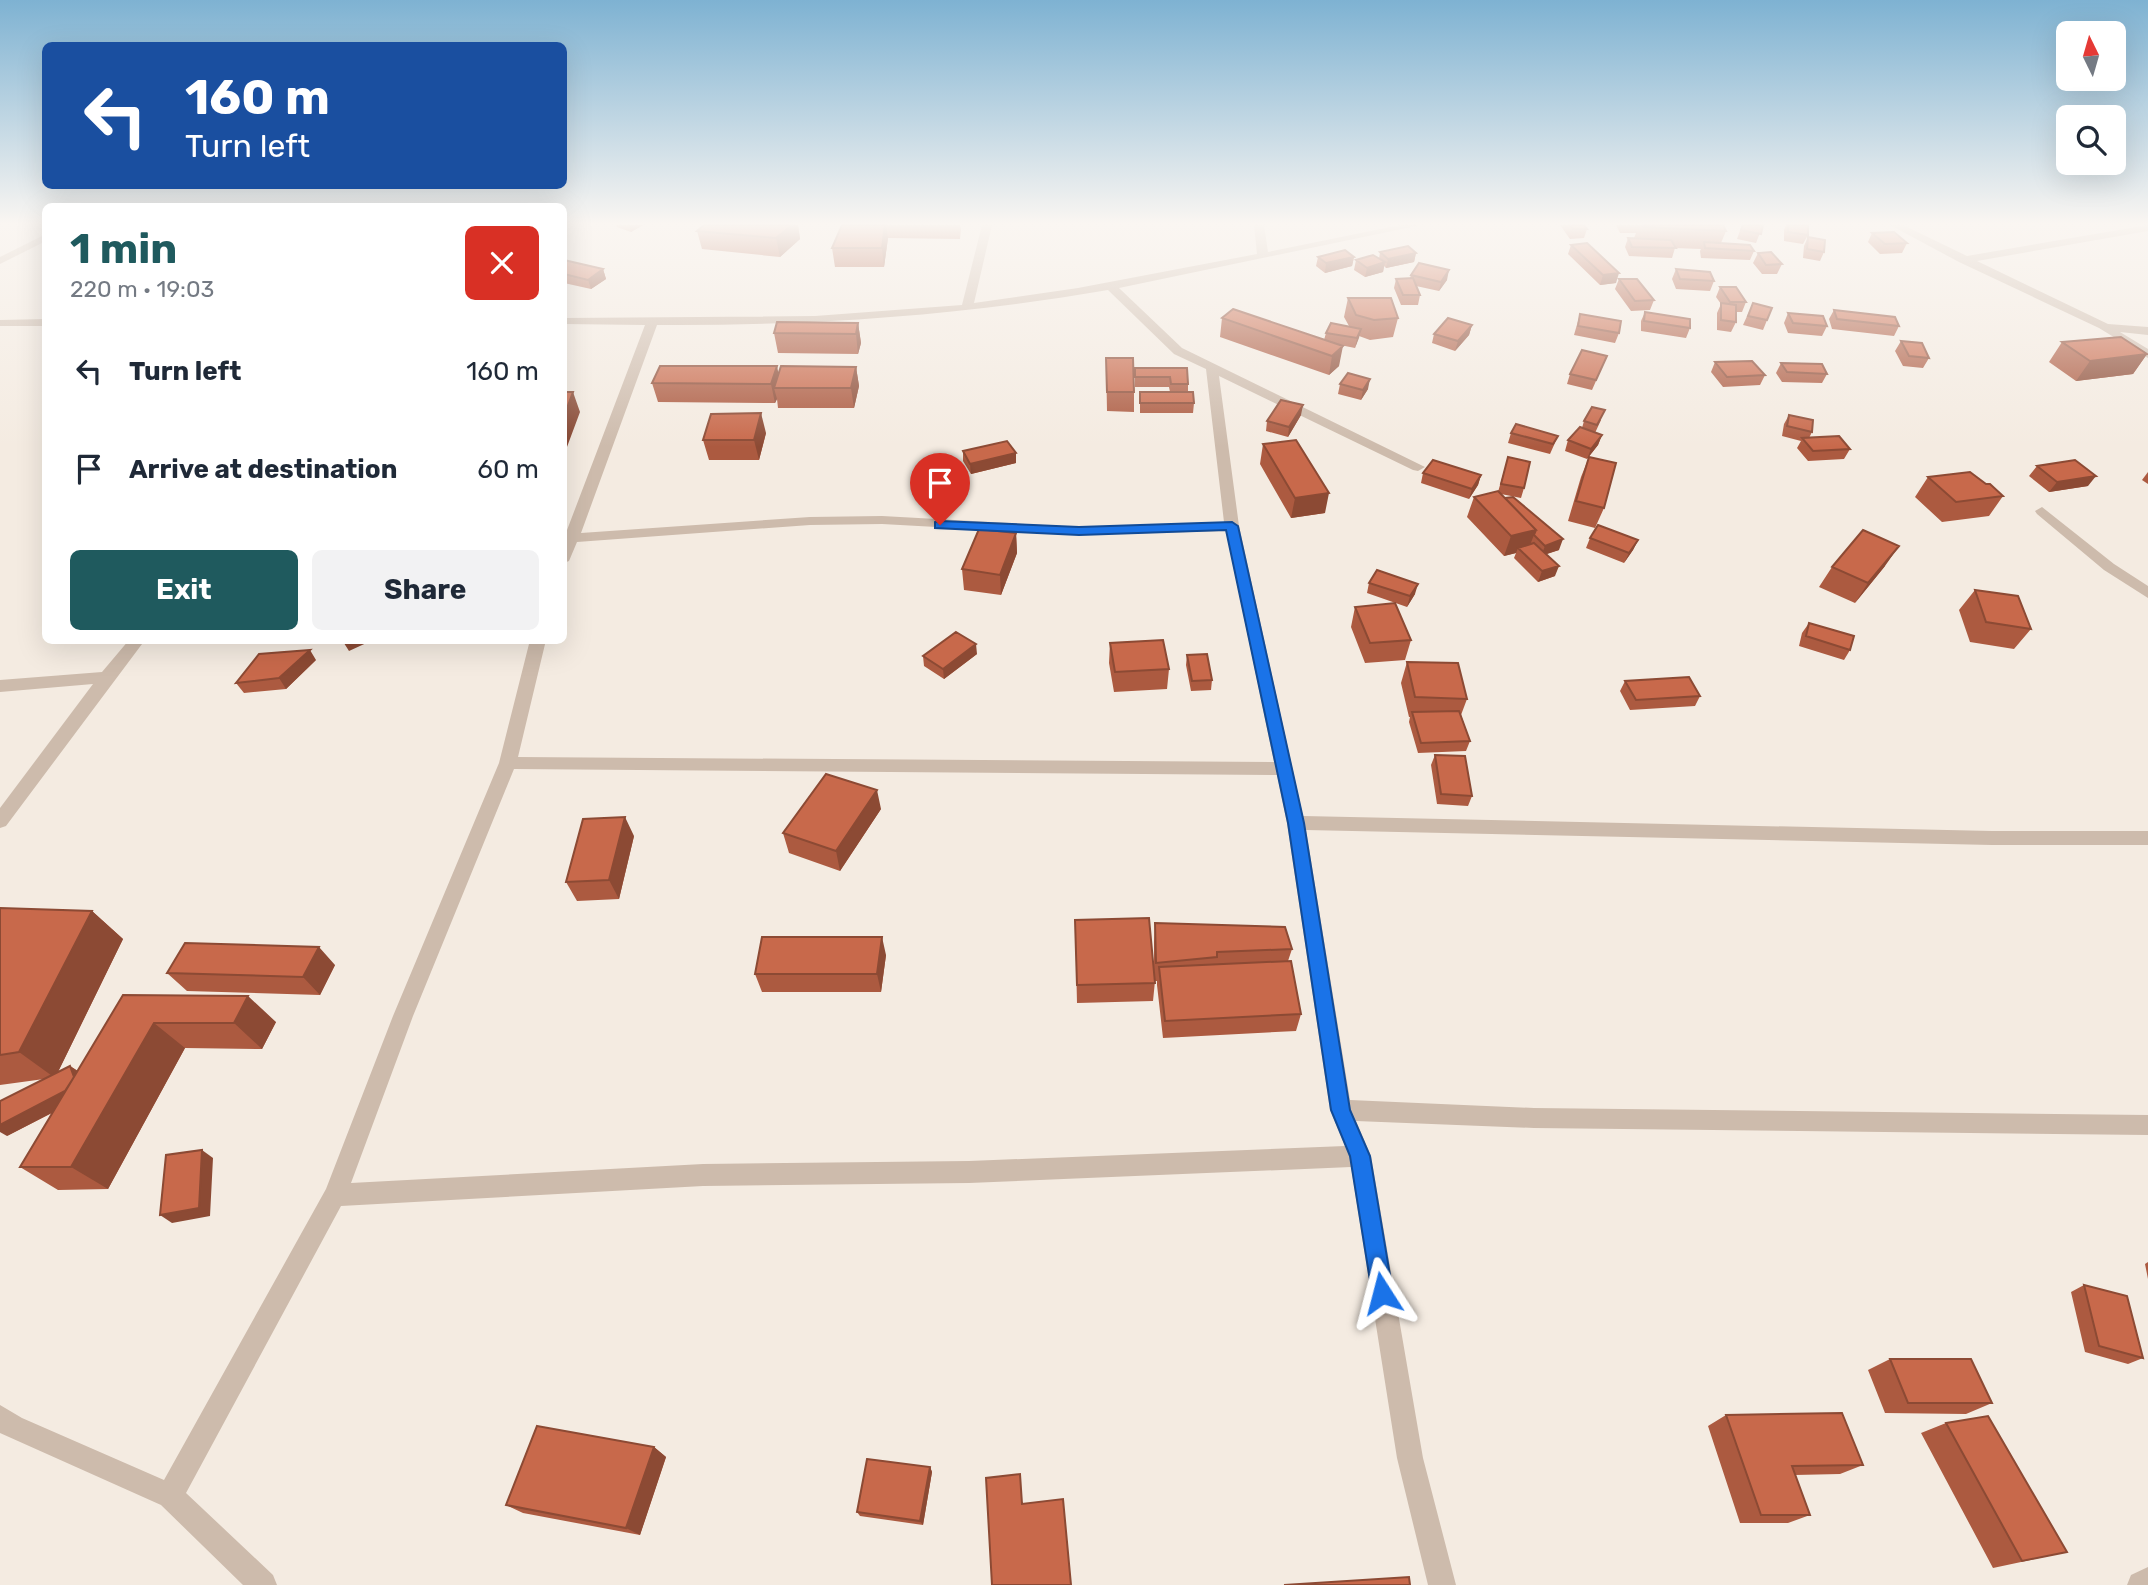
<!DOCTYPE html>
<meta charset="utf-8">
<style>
body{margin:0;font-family:Rubik,sans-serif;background:#f2f2f3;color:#1f2937;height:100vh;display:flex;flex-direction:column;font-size:26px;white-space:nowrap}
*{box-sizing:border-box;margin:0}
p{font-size:23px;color:#747a83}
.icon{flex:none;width:38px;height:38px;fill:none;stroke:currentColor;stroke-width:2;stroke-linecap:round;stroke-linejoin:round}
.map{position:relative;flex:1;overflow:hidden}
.panel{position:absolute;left:42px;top:203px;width:525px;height:441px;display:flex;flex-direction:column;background:#fff;border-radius:10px;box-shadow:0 7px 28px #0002}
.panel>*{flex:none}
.top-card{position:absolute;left:42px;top:42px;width:525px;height:147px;border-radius:10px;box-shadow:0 7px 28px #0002;background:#1a4fa0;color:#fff;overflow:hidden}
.needle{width:46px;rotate:355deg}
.fabs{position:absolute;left:2056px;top:21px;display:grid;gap:14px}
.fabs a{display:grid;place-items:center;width:70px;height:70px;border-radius:10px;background:#fff;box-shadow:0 7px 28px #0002;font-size:35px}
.pin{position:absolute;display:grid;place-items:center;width:60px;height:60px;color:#fff;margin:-72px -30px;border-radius:50% 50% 50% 0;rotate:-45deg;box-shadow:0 0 7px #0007}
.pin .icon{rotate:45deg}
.me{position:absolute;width:77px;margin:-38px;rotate:351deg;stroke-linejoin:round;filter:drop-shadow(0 0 5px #0008)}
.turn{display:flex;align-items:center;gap:24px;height:147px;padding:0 28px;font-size:32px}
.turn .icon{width:91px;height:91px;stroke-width:2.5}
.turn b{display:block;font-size:49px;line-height:60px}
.round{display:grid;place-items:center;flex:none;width:74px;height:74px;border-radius:10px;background:#f2f2f3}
.head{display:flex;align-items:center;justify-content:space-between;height:119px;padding:0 28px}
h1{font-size:42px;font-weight:700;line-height:52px;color:#1f5a5e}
.action{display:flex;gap:14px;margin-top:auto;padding:14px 28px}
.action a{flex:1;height:80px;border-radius:10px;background:#1f5a5e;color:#fff;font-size:28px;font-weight:700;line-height:80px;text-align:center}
.action a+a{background:#f2f2f3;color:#1f2937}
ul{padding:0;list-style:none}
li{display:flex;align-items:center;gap:21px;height:98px;padding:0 28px}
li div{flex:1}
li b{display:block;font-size:26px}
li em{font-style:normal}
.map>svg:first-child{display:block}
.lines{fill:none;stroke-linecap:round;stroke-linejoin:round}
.minor{fill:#cdbbac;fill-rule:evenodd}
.wall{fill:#ac5a40}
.shaded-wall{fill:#8c4a34}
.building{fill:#c8694b;stroke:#8c4a34;stroke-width:2}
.route{fill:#1a73e8;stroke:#114b97;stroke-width:2}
</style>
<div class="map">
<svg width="2148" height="1585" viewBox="0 0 2148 1585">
<rect width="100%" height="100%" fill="#f4ebe1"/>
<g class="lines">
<path class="minor" d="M982,225h10l-18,78 104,-15 179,-34 -3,-29h10l4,27 132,-27h21l-302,63 63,60 243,119 -7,4 -5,-1 -194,-94 20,150 64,290 689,15h156v14h-156l-686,-15 44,270 184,8 614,7v20l-614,-7 -178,-7 15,35 52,302 33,127h-28l-31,-127 -46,-291 -382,16 -266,3 -362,20 -155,287 87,82 4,10h-34l-82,-80 -161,-72v-28l22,13 142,62 162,-291 67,-173 106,-253 31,-123h16l-28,117 756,5 -48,-231 -147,4 -197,-11 -72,1 -233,17 -8,19 -5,2v-25l81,-213 -81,-1v-6l251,-2 147,-11zM1108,290l66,64 32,15 18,153 -145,5 -197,-11 -72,1 -229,16 76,-208c152,1 301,-9 451,-35zM514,769l763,6 10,48 43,287 15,36 -376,15 -266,3 -352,19 62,-167z
M1890,225h13l64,31 181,-31v6l-171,30 131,63 40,3v8l-28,-3 28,17v9l-49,-30 -140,-66z
M46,234v7l-46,23v-7z
M46,319v7h-46v-6z
M2042,507l72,57 34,22v12l-44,-28 -67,-56 -2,-3z
M129,640h16l-139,186 -6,2v-20l93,-124 -93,8v-12l102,-8z
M2148,1567v18h-21l4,-10z"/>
</g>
<path class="wall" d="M616,225h27l-12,7 -14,-5z
M704,225h94l2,14 -20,18 -78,-8 -5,-18z
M842,225h118l1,4 -1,10 -72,-1 -4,29h-49l-3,-19z
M1560,225h24l3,4 -3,9 -14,1z
M1616,225h107l3,6 -5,12 33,8 -4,9 -49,-2 -1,-7 1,-2 -26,-1 -3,10 -43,-2 -4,-9 3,-9h6l2,-5h-16z
M1742,225h21l-7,18 -19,-4z
M1786,225h22v10l-5,9 -19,-3v-11z
M1872,233l35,10 -5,10 -22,1 -12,-12z
M1808,237l16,15 -4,9 -17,-3 1,-12z
M1571,245l45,38 -16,2 -32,-31z
M1380,252l36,1 -2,9 -28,6 -2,-2 -1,6 -18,5 -11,-7 2,-10 23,-1z
M1758,253l24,11 -5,10h-15l-9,-11z
M1318,257h36l-2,9 -27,7 -9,-7z
M564,260l39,9 3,10 -15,10 -27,-6z
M1676,269l38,12 -4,10 -34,-2 -4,-10z
M1411,275l36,5 -8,11 -23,-5 4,9 -2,10h-17l-7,-17 2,-9 14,-1z
M1619,279l35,21 -4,10 -19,1 -16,-22z
M1720,287l26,15 -4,10h-6v10l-5,10 -14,-2v-17l4,-9 -5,-7z
M1348,298l50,20 -5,19 -23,3 -11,-4 -4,12 -15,-3 -1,21 -10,9 -109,-38 2,-19 102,22 2,-7 23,-7 -5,-9z
M1753,303l19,5 -9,22 -20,-5z
M1834,310l65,16 -5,10 -62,-7 -3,-10z
M1645,312l45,16 -4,10 -45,-7v-10z
M1788,313l39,13 -5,10 -34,-3 -4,-10z
M1580,314l39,19 -4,10 -41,-8z
M858,323l3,20 -3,11 -80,-1 -4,-20z
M1472,325l-3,10 -14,16 -23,-8 2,-9z
M1901,341l28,17 -6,10 -20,-2 -8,-15z
M2062,342l85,12 -14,20 -57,7 -27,-19z
M1607,356l-15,34 -25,-6 3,-10z
M1106,358l28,34v20l-27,-1z
M1715,362l50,13 -5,10 -37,2 -12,-15z
M1781,363l46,11 -5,9 -40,-1 -6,-9z
M856,367l3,19 -5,22h-76l-1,-9 -2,4 -117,-1 -6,-19 126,-9z
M1135,368h52l1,16v8l6,11 -1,10h-53v-21h30l-1,-5h-34z
M1340,384l28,5 -7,11 -23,-6z
M1301,415l-13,22 -22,-6 1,-10z
M1789,415l23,17 -3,6 41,11 -6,10 -36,2 -11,-13 4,-7 -19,-5 2,-12z
M1601,420l-6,13 7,2 -4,10 -11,14 -22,-8 3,-11 14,-12 2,-7z
M766,433l-7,27h-50l-6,-20z
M1511,433l47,3 -8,18 -42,-11z
M1263,444l62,69 -34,5 -31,-54z
M963,451l53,12 -45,11 -8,-13z
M1508,457l16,31 -3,10 -20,-4 58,56 -13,4 9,22 -17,6 -24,-24 2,-5 -12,3 -37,-39 7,-20 24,-5z
M1589,457l15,51 -9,20 -27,-7 13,-44z
M2037,466l51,20 -39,6 -20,-16z
M2148,472v12l-6,-4z
M1423,473l58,2 -3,10 -9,14 -48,-16z
M1928,477l75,19 -14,20 -47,6 -27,-25z
M1016,533l1,20 -16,42 -37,-5 -2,-21z
M1590,538l48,2 -5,10 -9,13 -38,-15z
M1885,566l-30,37 -36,-16 13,-20z
M1369,583l46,11 -8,13 -40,-14z
M1975,590l56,39 -17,20 -44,-7 -11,-32z
M1355,607l56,33 -6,20 -40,3 -14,-36z
M1809,623l41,27 -6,10 -45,-14 3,-13z
M1110,643l59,26 -2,20 -53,3 -5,-29z
M977,654l-33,25 -20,-13 -1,-10z
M1187,655l25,25 -1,10 -20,1 -5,-26z
M316,660l-30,29 -42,4 -8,-10z
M1407,662l60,37 -6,16 9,26 -4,10 -48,2 -9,-31 1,-5h-1l-8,-34z
M1625,681l75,15 -5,10 -65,4 -10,-19z
M1435,755l37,41 -4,10 -31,-2 -6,-39z
M881,809l-41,62 -51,-18 -6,-20z
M634,836l-15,63 -42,2 -11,-19z
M0,908l92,3 31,28 -65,133 12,-6 8,5 45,-76 153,27 -14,27 -77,-1 -77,141 -50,1 -38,-23 32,-54 -45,23 37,-57 -44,6z
M1075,920l79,57v-35l1,-19 137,26 -4,12 13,53 -5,17 -133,7 -6,-53v-4h-2l-2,20 -76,2z
M886,955l-5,37h-119l-7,-18z
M335,965l-15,30 -133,-4 -20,-18z
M2148,1262v17l-3,-15z
M2084,1285l59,73 -15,6 -43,-12 -14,-60z
M1890,1359l102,44 -26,11 -81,-1 -17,-43z
M1726,1415l137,50 -23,9 -45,1 15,40 -22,8h-48l-32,-97z
M1946,1423l121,129 -74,16 -72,-135z
M654,1447l12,10 -26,78 -117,-22 -17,-8z
M930,1467l2,5 -9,53 -63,-9 -3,-4z"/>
<path class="shaded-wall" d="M629,225h14l-12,7z
M792,225h6l2,14 -20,18 -4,-19z
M885,225h1l2,13 -4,29 -2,-19z
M1416,253l-2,9 -28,6 2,-9z
M1354,257l-2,9 -27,7 1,-10z
M1385,262l-2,10 -18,5 2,-9z
M603,269l3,10 -15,10 -3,-9z
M1449,270l-2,10 -8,11 2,-9z
M1619,273l-3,10 -16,2 3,-10z
M858,323l3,20 -3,11 -2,-20z
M1472,325l-3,10 -14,16 3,-10z
M1361,329l-2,9 -4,10 2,-10z
M1343,346l-4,20 -10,9 3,-19z
M2147,354l-14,20 -57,7 14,-20z
M777,366l4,20 -7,2 3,11 -2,4 -4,-19z
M856,367l3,19 -5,22 -3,-20z
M1370,379l-2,10 -7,11 2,-10z
M573,392l7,20 -16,43v-39z
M1303,405l-2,10 -13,22 1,-10z
M761,413l5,20 -7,27 -5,-20z
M1602,435l-4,10 -11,14 4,-10z
M1016,453v10l-45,11 -1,-10z
M1481,475l-3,10 -9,14 3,-10z
M2096,476l-8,10 -39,6 8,-10z
M1329,493l-4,20 -34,5 4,-20z
M1536,530l-8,20 -10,-2 -2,5 -12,3 7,-20z
M1016,533l1,20 -16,42 -1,-20z
M1563,539l-4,11 -18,6 4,-10z
M1638,540l-5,10 -9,13 5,-10z
M1899,546l-14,20 -30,37 13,-20z
M1559,566l-4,10 -17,6 4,-11z
M1418,584l-3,10 -8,13 3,-11z
M342,640h31l-24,11z
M976,644l1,10 -33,25 -1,-10z
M310,650l6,10 -30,29 -7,-11z
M877,790l4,19 -41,62 -4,-20z
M625,817l9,19 -15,63 -10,-19z
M92,911l31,28 -68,139 -36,-26z
M882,937l4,18 -5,37 -4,-18z
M319,947l16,18 -15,30 -17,-18z
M248,996l28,26 -14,27 -28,-26z
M154,1023l31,25 -77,141 -37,-22z
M70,1066l12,8 6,20 -81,42 -7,-4v-7z
M202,1150l11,8 -3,58 -38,7 -12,-8z
M654,1447l12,10 -26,78 -14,-7z
M930,1467l2,5 -9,53 -3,-4z"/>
<path class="building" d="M704,225h88l-16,13 -79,-7z
M842,225h43l-3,23h-50z
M1570,225h14l3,4h-14z
M1643,225h80l3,6 -82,-4z
M1743,225h20l-2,9 -20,-4z
M1788,225h20v10l-20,-3z
M1894,232l13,11 -22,1 -13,-11z
M1808,237l17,3 -1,12 -17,-3z
M1628,238l43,2 5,8 -44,-1z
M1704,242l46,3 4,6 -49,-3z
M1587,243l32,30 -16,2 -32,-30z
M1408,246l8,7 -28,6 -8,-7z
M1345,250l9,7 -28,6 -8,-6z
M1771,252l11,12 -16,1 -8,-12z
M1373,255l12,7 -18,6 -11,-8z
M564,260l39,9 -15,11 -24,-6z
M1419,263l30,7 -8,12 -30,-7z
M1676,269l34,3 4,9 -34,-2z
M1413,278l7,17h-17l-7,-16z
M1619,279h18l17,21 -19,1z
M1720,287h16l10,15h-16z
M1348,298h43l7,20 -24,2 -18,-5z
M1721,303l15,2v17l-15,-2z
M1753,303l19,5 -5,12 -19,-4z
M1233,309l110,37 -11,10 -110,-38z
M1834,310l61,7 4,9 -62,-7z
M1645,312l45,7v9l-46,-7z
M1788,313l35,3 4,10 -34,-3z
M1580,314l41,7 -2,12 -41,-7z
M1448,318l24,7 -14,16 -24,-7z
M777,322l81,1 -2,11 -82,-1z
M1331,323l30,6 -4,9 -31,-5z
M2121,337l26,17 -57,7 -28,-19z
M1901,341l21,2 7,15 -20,-2z
M1582,350l25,6 -11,24 -26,-6z
M1106,358h27l1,34h-27z
M1752,361l13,14 -38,2 -12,-15z
M1781,363l41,1 5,10 -40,-2z
M660,366h117l-6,18 -119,-1z
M781,366l75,1 -5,21h-77z
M1135,368h52l1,16h-17l-1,-7h-35z
M1348,373l22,6 -7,11 -23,-6z
M564,392h9l-9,24z
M1140,392h53l1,11h-54z
M1281,400l22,5 -14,22 -22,-6z
M1592,407l13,3 -8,15 -13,-4z
M761,413l-7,27h-51l8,-26z
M1789,415l24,5 -1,12 -25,-6z
M1516,424l42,12 -5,8 -42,-11z
M1580,427l22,8 -11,14 -23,-9z
M1839,436l11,13 -37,2 -11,-13z
M1296,440l33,53 -34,5 -32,-54z
M1007,441l9,12 -46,11 -7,-13z
M1508,457l22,5 -6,26 -23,-4z
M1589,457l27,6 -12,45 -28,-7z
M1433,460l48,15 -9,14 -49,-16z
M2075,460l21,16 -39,6 -20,-16z
M1970,472l16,12h4l13,12 -47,6 -28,-25z
M1498,491l38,39 -25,6 -37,-39z
M1513,497l50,42 -18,7 -11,-11 2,-5 -31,-32z
M1598,525l40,15 -9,13 -39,-15z
M979,529l37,4 -16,42 -38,-6z
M1863,530l36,16 -31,37 -36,-16z
M1534,543l25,23 -17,5 -24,-23z
M1377,570l41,14 -8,12 -41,-13z
M1975,590l43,6 13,33 -45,-7z
M1395,603l16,37 -41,3 -15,-36z
M1809,623l45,13 -4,14 -44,-14z
M956,632l20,12 -33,25 -20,-13z
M1163,640l6,29 -54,3 -5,-29z
M310,650l-31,28 -43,5 23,-29z
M1207,654l5,26 -20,1 -5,-26z
M1407,662l51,1 9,36 -52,-2z
M1689,677l11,19 -64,4 -11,-19z
M1459,711l11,30 -49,2 -9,-31z
M1435,755l30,1 7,40 -31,-2z
M826,774l51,16 -41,61 -53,-18z
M625,817l-16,63 -43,2 17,-63z
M0,908l92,3 -73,141 -19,3z
M1149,918l6,65 -78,2 -2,-65z
M1155,923l130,4 7,22 -75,3v5l-61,6z
M762,937h120l-5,37h-122z
M185,943l134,4 -16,30 -136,-4z
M1291,961l10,53 -136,7 -6,-54z
M123,995l125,1 -14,27h-80l-83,144h-51z
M70,1066l4,11 -9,14 -65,34v-24z
M202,1150l-3,58 -39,7 6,-60z
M2084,1285l43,11 16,62 -44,-12z
M1890,1359h81l21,44h-84z
M1842,1413l21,52 -71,1 18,49h-49l-35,-100z
M1988,1416l79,136 -45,9 -76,-138z
M537,1426l117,21 -28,81 -120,-23z
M867,1459l63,8 -10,54 -63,-9z
M1020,1474l2,30 41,-5 8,86h-79l-6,-107z
M1409,1577l1,8h-126z"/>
<linearGradient id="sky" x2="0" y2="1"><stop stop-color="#7eb2d2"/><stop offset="0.5" stop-color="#faf6f2"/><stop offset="1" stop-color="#faf6f2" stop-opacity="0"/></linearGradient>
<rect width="2148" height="447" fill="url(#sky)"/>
<path class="route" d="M940,521l139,6 153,-5 6,4 66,297 46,287 20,46 23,137 -3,8 -8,3 -7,-3 -3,-8 -22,-137 -19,-46 -43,-287 -62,-293 -147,5 -144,-7v-6z"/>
</svg>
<div class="fabs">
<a><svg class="needle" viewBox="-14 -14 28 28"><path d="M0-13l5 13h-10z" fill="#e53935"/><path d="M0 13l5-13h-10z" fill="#747a83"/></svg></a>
<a><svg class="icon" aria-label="search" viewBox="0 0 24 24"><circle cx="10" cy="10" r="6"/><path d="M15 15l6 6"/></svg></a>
</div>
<div class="pin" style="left:940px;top:525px;background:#d93025"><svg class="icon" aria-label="arrive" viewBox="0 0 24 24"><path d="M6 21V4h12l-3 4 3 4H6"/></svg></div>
<svg class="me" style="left:1382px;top:1293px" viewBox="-20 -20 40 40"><path d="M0-17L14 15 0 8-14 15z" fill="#1a73e8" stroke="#fff" stroke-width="4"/></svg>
<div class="top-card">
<div class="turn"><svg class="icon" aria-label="left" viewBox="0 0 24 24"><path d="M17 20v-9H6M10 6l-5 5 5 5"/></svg><div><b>160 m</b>Turn left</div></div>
</div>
<section class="panel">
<div class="head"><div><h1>1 min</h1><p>220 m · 19:03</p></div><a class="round" style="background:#d93025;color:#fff"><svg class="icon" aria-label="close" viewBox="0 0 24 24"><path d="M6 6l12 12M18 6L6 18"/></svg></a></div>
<ul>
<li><svg class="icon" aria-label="left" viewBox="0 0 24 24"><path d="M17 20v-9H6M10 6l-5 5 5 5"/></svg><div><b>Turn left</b></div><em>160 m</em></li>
<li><svg class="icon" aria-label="arrive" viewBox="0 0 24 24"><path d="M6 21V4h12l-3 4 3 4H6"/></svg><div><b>Arrive at destination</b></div><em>60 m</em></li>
</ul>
<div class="action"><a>Exit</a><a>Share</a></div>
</section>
</div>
